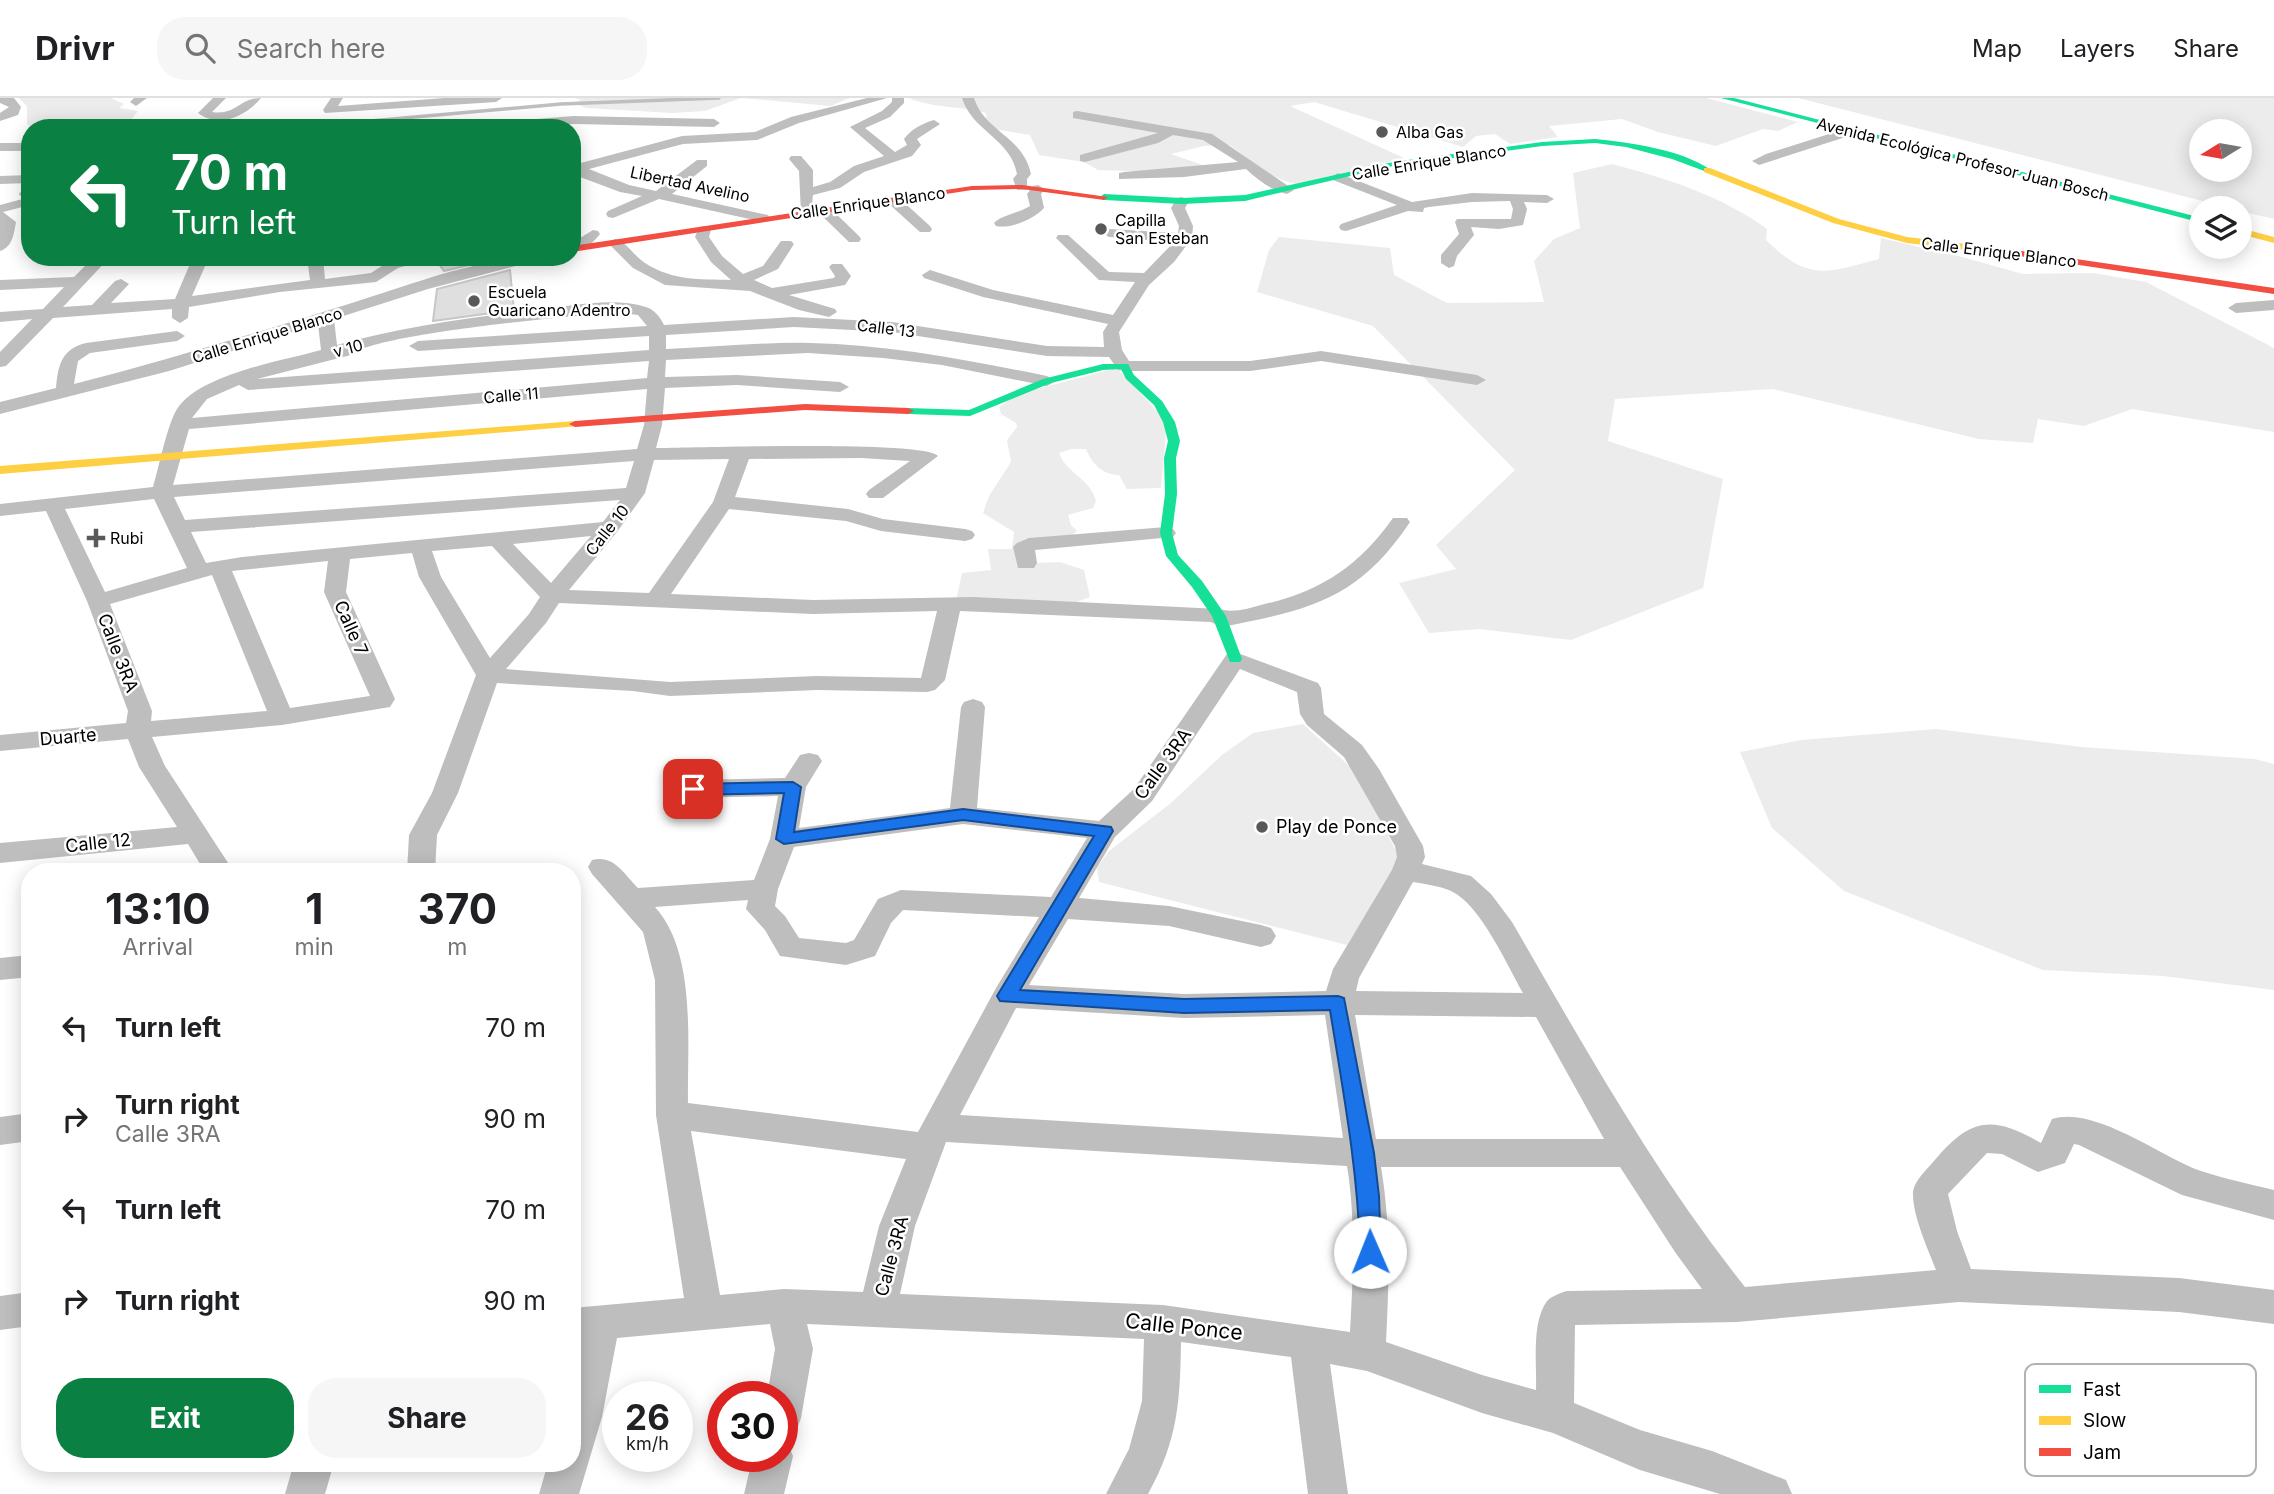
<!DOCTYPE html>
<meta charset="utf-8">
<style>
body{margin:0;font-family:Inter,sans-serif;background:#f6f6f6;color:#202124;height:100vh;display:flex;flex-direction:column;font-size:26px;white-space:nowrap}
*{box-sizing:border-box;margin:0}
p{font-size:23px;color:#757577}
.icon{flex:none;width:38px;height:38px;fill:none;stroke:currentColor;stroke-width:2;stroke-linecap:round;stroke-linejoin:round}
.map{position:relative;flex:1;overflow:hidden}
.side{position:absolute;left:21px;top:765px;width:560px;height:609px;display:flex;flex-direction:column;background:#fff;border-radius:28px;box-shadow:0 4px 18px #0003}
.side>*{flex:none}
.guide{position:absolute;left:21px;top:21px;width:560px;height:147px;border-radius:28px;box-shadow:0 4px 18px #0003;background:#0b8043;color:#fff;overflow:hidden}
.needle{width:46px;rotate:259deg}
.buttons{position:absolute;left:2189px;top:21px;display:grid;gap:14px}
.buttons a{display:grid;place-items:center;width:63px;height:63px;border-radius:50%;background:#fff;box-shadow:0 4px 18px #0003;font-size:35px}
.speed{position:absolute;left:602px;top:1283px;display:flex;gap:14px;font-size:35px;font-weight:700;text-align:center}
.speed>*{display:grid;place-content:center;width:91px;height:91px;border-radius:50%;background:#fff;box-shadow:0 4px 18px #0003;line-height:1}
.speed small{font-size:18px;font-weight:400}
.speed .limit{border:10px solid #d22;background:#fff;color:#111}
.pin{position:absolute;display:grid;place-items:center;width:60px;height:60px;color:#fff;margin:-30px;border-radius:14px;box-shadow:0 4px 10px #0006}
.me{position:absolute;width:77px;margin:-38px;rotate:359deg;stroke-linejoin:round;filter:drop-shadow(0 0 5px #0008)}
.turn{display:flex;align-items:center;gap:24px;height:147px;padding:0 35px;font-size:32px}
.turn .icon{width:91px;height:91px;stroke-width:2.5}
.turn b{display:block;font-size:49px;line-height:60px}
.eta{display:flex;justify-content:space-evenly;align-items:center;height:119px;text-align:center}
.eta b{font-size:42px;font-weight:700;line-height:49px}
.primary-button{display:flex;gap:14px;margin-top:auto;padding:14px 35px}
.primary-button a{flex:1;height:80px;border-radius:28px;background:#0b8043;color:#fff;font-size:28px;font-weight:700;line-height:80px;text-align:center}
.primary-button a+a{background:#f6f6f6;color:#202124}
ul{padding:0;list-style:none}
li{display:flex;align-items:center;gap:21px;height:91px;padding:0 35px}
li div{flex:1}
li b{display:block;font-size:26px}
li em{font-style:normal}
header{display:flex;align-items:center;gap:42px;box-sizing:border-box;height:98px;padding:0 35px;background:#fff;border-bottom:2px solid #e0e0e0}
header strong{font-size:33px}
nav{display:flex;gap:38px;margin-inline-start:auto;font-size:24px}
.search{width:490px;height:63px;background:#f6f6f6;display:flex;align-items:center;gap:18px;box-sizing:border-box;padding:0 24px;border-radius:28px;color:#757577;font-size:26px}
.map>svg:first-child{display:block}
.green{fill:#ececec;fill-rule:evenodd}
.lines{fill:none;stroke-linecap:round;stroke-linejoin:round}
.stream{stroke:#bfbfbf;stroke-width:3.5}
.building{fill:#dfdfdf;stroke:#c7c7c7;stroke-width:2}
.street{fill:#bebebe;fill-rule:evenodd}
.fast{fill:#16e098;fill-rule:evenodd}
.slow{fill:#ffcf43;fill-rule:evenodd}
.jam{fill:#f24e42;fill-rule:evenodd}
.route{fill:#1a73e8;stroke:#114b97;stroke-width:2}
.poi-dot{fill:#595959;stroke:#fff;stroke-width:2.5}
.labels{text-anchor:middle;stroke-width:5;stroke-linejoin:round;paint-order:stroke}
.far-poi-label{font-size:16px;fill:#000;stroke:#fff;text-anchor:start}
.far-street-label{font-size:16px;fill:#000;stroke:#fff}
.street-label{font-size:18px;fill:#000;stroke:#fff}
.poi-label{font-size:18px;fill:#000;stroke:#fff;text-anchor:start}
.near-street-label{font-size:21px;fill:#000;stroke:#fff}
.key{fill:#fff;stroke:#b2b2b2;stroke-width:2}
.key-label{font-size:19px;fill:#000}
</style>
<header>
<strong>Drivr</strong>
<div class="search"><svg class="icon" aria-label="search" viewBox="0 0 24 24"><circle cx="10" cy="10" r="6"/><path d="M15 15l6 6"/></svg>Search here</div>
<nav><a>Map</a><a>Layers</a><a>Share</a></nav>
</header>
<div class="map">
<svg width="2274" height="1396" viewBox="0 0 2274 1396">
<rect width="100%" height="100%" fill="#fff"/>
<path class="green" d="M19,0h92l13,6 -5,4 19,3 -13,17h-94l-4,-4v-18z
M574,0h275l-18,8 -90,-8 -36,13 -33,2 -86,-5 -12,-5 7,-3z
M909,0h797l92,24 -20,9 -15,-2 -47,17 -58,-14 -36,-13 -73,7 9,11 -48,7 -15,-10 -19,2 -13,11 -149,-45 -24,4 114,52 -107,26c-26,-4 -47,-24 -67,-39l-26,1 -33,8 46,16 -30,3 -89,-3 -14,-8 -45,-7 -9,-20 -43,-7 -1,-15c-26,-8 -52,-4 -77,-15z
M1798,0h476v121l-34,-8v-3h-10zM2240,33v39h-38v-39z
M1612,66c54,14 110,32 155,65l-1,11c43,42 60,33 113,19l2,-21 81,19 61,17 70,-1 53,9 128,66v84l-142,-23 -48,17 -46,-7 -5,24 -54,-4 -206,-50 -158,10 -7,42 115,38 -20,109 -132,52 -92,-11 -50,4 -30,-50 57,-14 -20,-24 79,-75 -142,-144 -116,-34 12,-42 10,-13 111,11 4,27 53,28 97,-1 -10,-41 20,-22 26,-11 -7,-55z
M1117,270l50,54 -6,66 -34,1 -8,-14c-16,0 -27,-11 -33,-26h-15l-12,4c7,20 31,25 37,48l-3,7 -25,7 3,10 6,6 -9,8 -36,7 5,17 23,-1 24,8 6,27 -16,6 -118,-2 6,-28 29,-3 -3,-21h24l2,-17 -31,-19 6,-17 22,-34 -4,-22 10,-13 -1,-4 -15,-9 -2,-7 19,-13z
M1303,626l54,49 43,86 -53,86 -248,-63 -2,-14 12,-17 62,-48 51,-48 31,-22z
M1936,631l146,18 173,12 19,5v226l-111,-14 -120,-6 -199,-79 -72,-63 -32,-76 61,-12z"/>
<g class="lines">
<path class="stream" d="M292,30l269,-24 158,-6
M21,96l9,-2"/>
</g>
<path class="building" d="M434,159h57l-1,3 -46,11z
M510,172l4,40 -81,11 4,-32z"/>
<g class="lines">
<path class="street" d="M0,0h14l7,9 -3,8 -18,6v-8l9,-6 -9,-4z
M134,0h13l-11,8 -6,-4z
M213,0h13l-14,14c24,4 27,-14 49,-14 -15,18 -42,31 -63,15z
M331,0h12l-5,8 107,-8h57l-6,4 -171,11 -2,-3z
M867,0h20l-88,25 -42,17 -74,4 -94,25 40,16 27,6 41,-31h10v6l-35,28 96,21 2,3 -2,3 -5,1 -104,-23 -46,19 -5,-1 -2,-3 2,-3 34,-15 -22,-4 -48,-18v-11l5,1 105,-28 73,-4 36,-15z
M892,0h12v5l-14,14 -25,11 30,24 12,-7 -3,-6c6,-9 19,-16 30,-19l6,4 -23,15 4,6 -9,11 -48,16 -24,16 -27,7 -2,18h-10l-2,-42 -10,-12 2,-3h10l12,14v17l17,-5 24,-16 30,-10 -34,-29 32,-16 10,-9z
M962,0h12c11,34 49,38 57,76l-4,5v11h-10l-4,-11 4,-5c-6,-35 -45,-43 -55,-76z
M1077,13l135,23 82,56 -7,4c-16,-4 -29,-14 -41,-25l-62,8 -65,2v-6l5,-1 114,-10 -35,-22 -30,-5 -15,8 -73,19 -5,-1v-6l78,-22 -85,-15v-6z
M574,18l140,3 6,4 -6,4 -140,-3 -50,4h-57l6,-4z
M1851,29l4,1v6l-96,31 -7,-4 14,-7z
M0,45h30v8h-30z
M1338,75l74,29 60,-9 75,2 7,4 -7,4 -23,-1 3,7 -4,16 -24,4 -28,-2 3,8 -17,21 -3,10 -5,2 -8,-5v-8l18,-21 -4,-12 2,-3h54l2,-10 -3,-8 -38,1 -43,5 -5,1 -1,4 -15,-1 -62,20 -5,-1 -2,-3 2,-3 56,-19 -64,-25 -2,-3z
M30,77v8l-30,1v-8z
M1038,87l7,4 -4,5 3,14c-10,11 -33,21 -48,18l-2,-3c8,-8 25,-10 36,-17l-3,-12 6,-8z
M30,99v8l-27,7 13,10c-2,11 -3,25 -16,29v-46z
M894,99l5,1 31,28 2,3 -2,3h-10l-31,-28v-6z
M1182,99l7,4 -4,7 8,18 -1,12 -18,24 -25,23 -30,47 3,18 7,11h121l71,-10 156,24 9,5 -9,5 -156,-24 -71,10h-126l-6,-1 -9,-13 -62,-1 -155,-24 -98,-5 -128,8v14c48,-2 97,-7 144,-6 80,2 158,17 237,33l9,5 -9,5 -105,-21 -59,-7 -75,-5 -142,7 -1,17 72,-2 103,7 9,5 -9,5 -103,-7 -72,3 -3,37 -6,23c35,0 269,-8 282,8l-55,42h-14l-3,-4 3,-4 41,-29 -49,-3 -112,1 -14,38 113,12 35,10 82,10 7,2 3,4 -3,4 -7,2 -84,-10 -35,-10 -117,-12 -58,85 142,6 161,-3 245,12c14,4 28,0 42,-4 59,-13 97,-38 132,-87h14l3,4c-52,78 -101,88 -189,105l-10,-5 -251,-11 -15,69 -10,10 -8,2 -110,-2 -147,6 -37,-5 -136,-8 -39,110 -21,42 -2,37h-28l2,-37 23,-42 44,-118 -57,-98 -7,-24 -62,6 -4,33 49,107 -5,8 -108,18 -130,12 13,29 69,106h-29l-17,-28 -188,19v-20l177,-16 -38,-60 -11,-28 -128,12v-16l126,-12 2,-12 -41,-110 -41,-90 -46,5v-12l153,-17c6,-20 14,-62 24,-78 23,-35 105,-48 144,-59l-3,-26 -149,47 -169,43v-12l56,-14c2,-22 5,-39 30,-45l91,-12 8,5 -8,5 -87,12 -12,8 -4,23c95,-24 188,-53 281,-82 58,-18 126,-45 185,-45l-2,3 -110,29 -94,30 3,26c68,-19 137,-28 207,-36 32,-4 70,-12 102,-2 9,3 14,10 18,18l130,-8 98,5 155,24 57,1 -1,-15 5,-8 -125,-27 -59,-19 -2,-3 8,-5 63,20 120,25 22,-33 -36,-2 -43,-42 2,-3h10l41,37 35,1 30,-31 -65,-5 -7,-4 7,-4 69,4 1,-7 -8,-18 6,-10zM621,215l17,2 9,11 -229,15 -9,5 9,5 231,-15v14l-392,29 94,-24c20,-21 231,-41 270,-42zM649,263l-2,17 -455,40 15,-19 32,-14 9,5zM647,291l-3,36 -7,24 -464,36 16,-56zM729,361l-16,43 -64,91 -80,-3 48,-58 28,-39 9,-33zM634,363l-8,27 -441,32 -11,-23zM154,401l33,69 -82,24 -40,-83zM620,402l-17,22 -361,35 -36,6 -15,-31zM591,438l-40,47 -38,-39zM492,448l48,51 -11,17 -39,44 -49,-81 -9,-26zM328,463l-4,31 46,104 -80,12 -58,-137zM212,477l55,136 -116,10 1,-10 -42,-107zM559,505l254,11 124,-3 -16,67 -104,-2 -147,6 -164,-13 40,-46z
M823,107l5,1 31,30 2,3 -2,3h-10l-31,-30 -2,-3z
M704,128l7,4 -2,7 13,19 21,18 20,-8 18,-25h10l3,3 -16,25 -24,11 18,8 62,-10 1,-2 -6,-9 3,-3h10l9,12 -6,9 -56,10 46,14 2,3 -8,5 -30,-7 -49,-19 -85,-6 -32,-17 -25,-25 7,-4c12,3 19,17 30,24 28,18 54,16 86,17l-20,-18 -16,-25 4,-10z
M593,132l5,1 2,3c-6,8 -17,18 -28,18v-9z
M94,159h16l-47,50 29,-2 23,-24 6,-2 8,5 -18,19 64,-4 18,-42h16l-17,39 118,-16 -3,-23h16l2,22 46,-6 17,-11 16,-5h25l-2,3 -29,8 -22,14 -96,10 -91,15 -1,11 -8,5 -8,-5v-9l-119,9 -47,48 -6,1v-15l32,-33 -32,3v-10l43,-3 21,-22 -64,3v-10l74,-3z
M2274,202v10l-38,3 -8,-5 8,-5z
M1166,429l7,2 3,4 -3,4 -138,13 2,13 -3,5h-16l-5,-21 4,-4 12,-5z
M1235,554l83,31 3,5 3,26 38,31 17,24 44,77 2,11 -3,7 49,12 20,18 21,28c73,126 143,252 233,365l191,-17c-8,-21 -24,-55 -23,-78 1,-11 14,-23 21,-31 37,-44 58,-46 107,-18l11,-24c42,-14 109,38 149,52 24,8 49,13 73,19v30l-92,-25 -103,-50 -5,-1 -9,19 -27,9 -36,-18 -15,-1 -39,41 9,37 14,38 208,9 95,12v34l-95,-12 -220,-10 -222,20 -162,3 -1,78 66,27 72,21 74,29 6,14h-72l-80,-24 -87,-37 -71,-20 -115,-42 -37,-7 18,130h-40l-17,-137 -110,-15c-1,60 -3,98 -33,152h-42l23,-45 13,-48 2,-62 -337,-15 6,25 -12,69 -5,14 -14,5v-41h-15l8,-47 -5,-25 -153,14 -15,79 -23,77h-40l9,-31h24v-89l7,-32h-7v-34l112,-10 -28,-183 -1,-135 -12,-48 -51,-58 -4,-7 4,-7c22,-6 32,14 46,28l116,-8 16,-41 8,-43 -85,2 -9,-3 -4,-6 4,-6 9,-3 92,-2 15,-23 9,-2 9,2 4,6 -16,26 -7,41 151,-20 11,-101 3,-5 9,-3 9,3 3,5 -8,101 122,13 35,-32 93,-135zM1240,571l57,23 3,22 7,11 37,32 51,89 2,11 -5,13 -59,99 -7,22 -142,3 -155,-9 39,-66 101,7 92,21 10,-3 5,-8 -5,-8 -10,-3 -92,-19 -90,-8 36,-61 37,-36zM963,726l124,14 -36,59 -150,-7 -23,9 -24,41 -8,3 -47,-5 -14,-22 -10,-10 3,-17 16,-42zM1413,784c12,2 27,4 38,9 29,13 56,74 72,102l-167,-2 3,-13zM748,802l-2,9 19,21 15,26 66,9 29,-9 16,-33 12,-13 136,7 -43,71 -78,144 -230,-29c-1,-58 9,-150 -33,-196zM1016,910l168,10 141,-3 18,123 -383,-23zM1355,917l181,2 68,122h-228zM691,1033l215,28 -27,67 -16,66 -79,-3 -64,6zM946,1044l401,24c9,55 6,111 3,166l-187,-27 -263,-11 15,-68zM1381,1069h239l55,85 27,37 -135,2c-7,2 -15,5 -20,10 -16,22 -10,63 -11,89l-54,-15 -96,-33c3,-58 5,-117 -5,-175z
M30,857v22l-30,3v-22z
M30,1015v28l-30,4v-28z
M30,1194v34l-30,4v-34z
M782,1342l5,2 6,14 -9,38h-40l9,-38h29z
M294,1365h40l-9,31h-40z"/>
<path class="fast" d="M1721,0h13l468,120v5z
M1595,41c37,4 85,10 116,31l-4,2 -35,-13 -46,-12 -31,-4 -53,3 -149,20 -148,35 -63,3 -78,-4 -4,-3 4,-3 78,4 63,-3 148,-33 149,-20z
M1103,266h25l6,11 28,26 13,21 5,19 -4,17 1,36 -5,39 6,22 24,26 24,35 16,43 -2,3h-10l-18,-46 -20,-29 -26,-31 -6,-23 5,-39 -1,-36 4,-17 -5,-19 -9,-17 -28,-26 -5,-10 -18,1 -52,13 -81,33 -62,-2 -6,-3 6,-3 61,2 74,-31z"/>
<path class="slow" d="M1704,70h6l129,51 68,18 94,11 5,3 -5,3 -94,-11 -74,-20 -129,-51z
M2240,130l34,9v6l-34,-9z
M575,323l4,1v4l-579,48v-8z"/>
<path class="jam" d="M1022,87l86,12 -4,3 -82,-11 -50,1 -400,62v-6l400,-60z
M2001,150l273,40v6l-276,-41v-4z
M805,306l103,4 6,3 -6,3 -103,-4 -230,17 -6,-3 6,-3z"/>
</g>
<path class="route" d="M793,684l8,5 -7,45 169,-23 148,18 2,4 -93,159 164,9 154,-3 6,2 30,155 5,43 2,56 -3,7 -8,3 -7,-3 -3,-7c-2,-82 -17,-161 -30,-242l-146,3 -184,-12 -3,-5 3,-5 94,-155 -131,-16 -179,24 -8,-5 8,-46 -91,2 -8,-6 8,-5z"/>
<g class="poi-dot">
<circle cx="1382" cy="34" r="7"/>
<circle cx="1101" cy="131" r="7"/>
<circle cx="474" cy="203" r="7"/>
<path d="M92.5 429.5h7v7h7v7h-7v7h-7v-7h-7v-7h7z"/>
<circle cx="1262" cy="729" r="7"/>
</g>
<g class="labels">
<g class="far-poi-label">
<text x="1396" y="40">Alba Gas</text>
<text x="1115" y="128">Capilla<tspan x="1115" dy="18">San Esteban</tspan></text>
<text x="488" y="200">Escuela<tspan x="488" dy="18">Guaricano Adentro</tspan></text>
<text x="110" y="446">Rubi</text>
</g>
<g class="far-street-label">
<text transform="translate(1963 61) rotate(14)" y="6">Avenida Ecológica Profesor Juan Bosch</text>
<text transform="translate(1429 64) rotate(-9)" y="6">Calle Enrique Blanco</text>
<text transform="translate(690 86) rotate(12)" y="6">Libertad Avelino</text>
<text transform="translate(868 105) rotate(-8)" y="6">Calle Enrique Blanco</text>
<text transform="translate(1999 154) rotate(7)" y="6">Calle Enrique Blanco</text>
<text transform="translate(886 230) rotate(7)" y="6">Calle 13</text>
<text transform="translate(267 237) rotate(-17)" y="6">Calle Enrique Blanco</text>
<text transform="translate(348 250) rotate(-15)" y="6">v 10</text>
<text transform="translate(511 297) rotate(-5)" y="6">Calle 11</text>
<text transform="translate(607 432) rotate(-52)" y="6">Calle 10</text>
</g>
<g class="street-label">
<text transform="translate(351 530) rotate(66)" y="6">Calle 7</text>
<text transform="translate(118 555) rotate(69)" y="6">Calle 3RA</text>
<text transform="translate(68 639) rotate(-5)" y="6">Duarte</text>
<text transform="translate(1163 666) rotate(-54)" y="6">Calle 3RA</text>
<text transform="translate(98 745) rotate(-6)" y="6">Calle 12</text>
<text transform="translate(892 1158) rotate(-75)" y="6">Calle 3RA</text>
</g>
<g class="poi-label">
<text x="1276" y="735">Play de Ponce</text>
</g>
<g class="near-street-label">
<text transform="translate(1184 1229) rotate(6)" y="7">Calle Ponce</text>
</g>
</g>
<rect x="2025" y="1266" width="231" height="112" rx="10" class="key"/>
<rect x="2039" y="1287" width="32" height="8" fill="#16e098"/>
<rect x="2039" y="1318" width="32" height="9" fill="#ffcf43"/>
<rect x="2039" y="1350" width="32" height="8" fill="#f24e42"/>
<g class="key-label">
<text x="2083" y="1298">Fast</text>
<text x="2083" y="1329">Slow</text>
<text x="2083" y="1361">Jam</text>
</g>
</svg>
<div class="buttons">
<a><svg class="needle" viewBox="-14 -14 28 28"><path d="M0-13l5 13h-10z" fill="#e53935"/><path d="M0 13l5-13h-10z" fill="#757577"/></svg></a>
<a><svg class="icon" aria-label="layers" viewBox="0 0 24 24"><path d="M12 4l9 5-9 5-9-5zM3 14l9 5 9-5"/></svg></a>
</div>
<div class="speed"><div>26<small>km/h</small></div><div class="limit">30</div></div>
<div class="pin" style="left:693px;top:691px;background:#d93025"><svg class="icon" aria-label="arrive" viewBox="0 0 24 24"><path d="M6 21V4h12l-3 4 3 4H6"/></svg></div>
<svg class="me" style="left:1370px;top:1154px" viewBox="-20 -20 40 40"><circle r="19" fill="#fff"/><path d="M0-13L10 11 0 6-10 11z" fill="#1a73e8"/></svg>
<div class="guide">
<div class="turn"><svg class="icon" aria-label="left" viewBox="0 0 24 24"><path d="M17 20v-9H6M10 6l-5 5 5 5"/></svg><div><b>70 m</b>Turn left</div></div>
</div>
<section class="side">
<div class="eta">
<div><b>13:10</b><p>Arrival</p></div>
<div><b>1</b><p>min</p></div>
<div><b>370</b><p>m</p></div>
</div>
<ul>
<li><svg class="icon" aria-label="left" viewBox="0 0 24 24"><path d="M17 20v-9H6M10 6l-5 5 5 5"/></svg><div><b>Turn left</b></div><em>70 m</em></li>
<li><svg class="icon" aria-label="right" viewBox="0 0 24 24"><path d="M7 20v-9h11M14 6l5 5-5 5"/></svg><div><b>Turn right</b><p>Calle 3RA</p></div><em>90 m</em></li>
<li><svg class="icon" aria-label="left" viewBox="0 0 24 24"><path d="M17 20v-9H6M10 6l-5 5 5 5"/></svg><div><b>Turn left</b></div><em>70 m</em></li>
<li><svg class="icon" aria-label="right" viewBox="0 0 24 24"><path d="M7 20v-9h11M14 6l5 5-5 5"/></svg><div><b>Turn right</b></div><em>90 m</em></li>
</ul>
<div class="primary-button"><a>Exit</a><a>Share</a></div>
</section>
</div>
